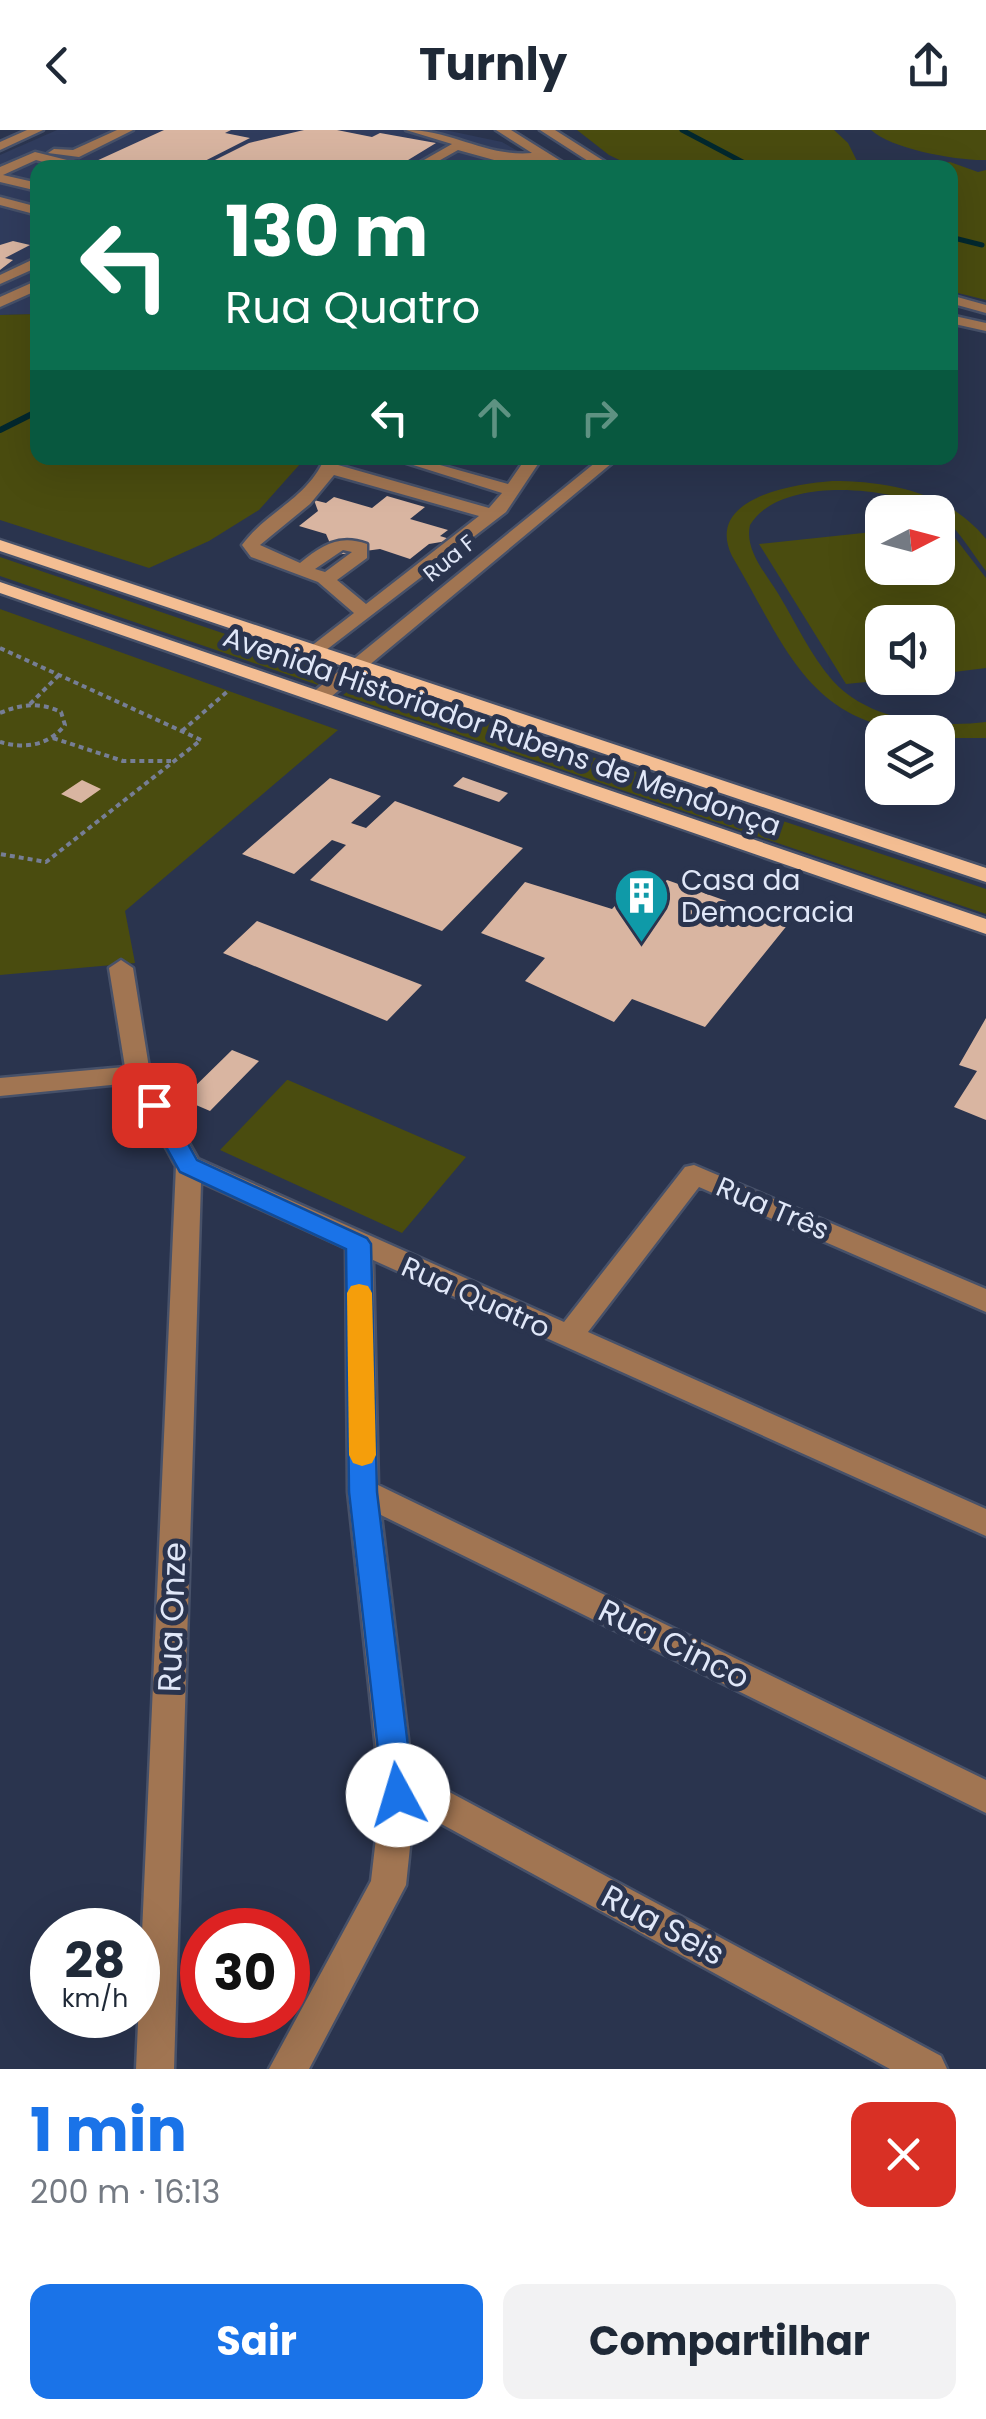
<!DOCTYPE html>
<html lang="pt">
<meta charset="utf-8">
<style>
body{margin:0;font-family:Poppins,sans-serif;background:#f2f2f3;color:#1f2937;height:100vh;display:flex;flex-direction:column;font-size:38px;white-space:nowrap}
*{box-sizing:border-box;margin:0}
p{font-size:32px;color:#747a83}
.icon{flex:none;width:55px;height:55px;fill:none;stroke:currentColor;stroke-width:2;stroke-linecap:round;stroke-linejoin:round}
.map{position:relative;height:1939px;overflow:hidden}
.sheet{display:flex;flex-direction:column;background:#fff;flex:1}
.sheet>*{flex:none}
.banner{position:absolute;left:30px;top:30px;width:928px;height:305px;border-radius:20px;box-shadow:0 10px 40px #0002;background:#0b6e4f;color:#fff;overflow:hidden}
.needle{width:65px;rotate:84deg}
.fabs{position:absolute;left:865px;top:365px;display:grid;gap:20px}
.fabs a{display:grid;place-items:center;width:90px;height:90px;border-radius:20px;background:#fff;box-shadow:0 10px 40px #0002;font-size:50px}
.speed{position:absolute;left:30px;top:1778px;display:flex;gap:20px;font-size:50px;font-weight:700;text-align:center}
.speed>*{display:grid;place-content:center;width:130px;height:130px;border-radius:50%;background:#fff;box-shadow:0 10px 40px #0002;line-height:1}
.speed small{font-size:25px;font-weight:400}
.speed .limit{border:15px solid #d22;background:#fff;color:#111}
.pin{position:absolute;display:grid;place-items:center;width:85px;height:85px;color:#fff;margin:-42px;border-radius:20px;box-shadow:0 5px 15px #0006}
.me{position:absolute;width:110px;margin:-55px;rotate:354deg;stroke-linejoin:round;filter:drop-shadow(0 0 8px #0008)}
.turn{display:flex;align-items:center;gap:35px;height:210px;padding:0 30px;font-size:45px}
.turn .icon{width:130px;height:130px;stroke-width:2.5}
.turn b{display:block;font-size:70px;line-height:85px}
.lanes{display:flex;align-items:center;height:95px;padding:0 30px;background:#0003;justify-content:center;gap:50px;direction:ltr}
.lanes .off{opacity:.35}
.round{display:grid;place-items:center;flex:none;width:105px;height:105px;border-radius:20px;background:#f2f2f3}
.overview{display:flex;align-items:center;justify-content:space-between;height:170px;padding:0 30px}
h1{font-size:60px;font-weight:700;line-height:75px;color:#1a73e8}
.primary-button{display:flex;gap:20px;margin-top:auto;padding:20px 30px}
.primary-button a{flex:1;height:115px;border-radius:20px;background:#1a73e8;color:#fff;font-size:40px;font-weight:700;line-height:115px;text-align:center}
.primary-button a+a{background:#f2f2f3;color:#1f2937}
header{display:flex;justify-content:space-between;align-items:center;height:130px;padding:0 30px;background:#fff;font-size:45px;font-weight:700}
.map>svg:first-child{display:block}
.built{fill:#303c5d}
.green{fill:#4a4c0f}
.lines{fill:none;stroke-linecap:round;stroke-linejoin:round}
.stream-far1{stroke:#02282e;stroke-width:5}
.stream{stroke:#02282e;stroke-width:6}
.building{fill:#d9b5a1}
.minor-casing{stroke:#475169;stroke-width:5}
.major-casing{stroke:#475169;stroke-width:5}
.path{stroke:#767e95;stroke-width:4;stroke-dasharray:5 4;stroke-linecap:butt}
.minor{fill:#a17552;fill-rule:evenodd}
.major{fill:#f4be93;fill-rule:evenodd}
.route{fill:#1a73e8;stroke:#114b97;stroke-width:2.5}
.slow{fill:#f59e0b}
.labels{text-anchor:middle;stroke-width:10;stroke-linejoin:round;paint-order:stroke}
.far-street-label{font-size:22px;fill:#e0e7f8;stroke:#2a344e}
.street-label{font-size:28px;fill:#e0e7f8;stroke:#2a344e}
.poi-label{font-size:28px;fill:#e0e7f8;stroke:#2a344e;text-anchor:start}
.near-street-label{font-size:32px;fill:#e0e7f8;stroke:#2a344e}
</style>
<header><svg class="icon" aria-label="back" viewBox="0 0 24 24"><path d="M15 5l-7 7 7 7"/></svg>Turnly<svg class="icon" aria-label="share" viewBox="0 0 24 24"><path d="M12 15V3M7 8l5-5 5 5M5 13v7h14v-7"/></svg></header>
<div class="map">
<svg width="986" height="1939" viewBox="0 0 986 1939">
<rect width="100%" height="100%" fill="#2a344e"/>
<path class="built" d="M57,0h388l57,12 44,25 -508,1 -1,146 -37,1v-160z"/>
<path class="green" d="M577,0h257l14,13 12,24h-226l-25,-12z
M871,0h115v30c-28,1 -95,-11 -115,-30z
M950,32l28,10 8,-2v130l-36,-9v-123l-26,-1z
M37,184l1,144h265l-3,6 -41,46 -50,31 -60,27 -149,-48v-205z
M832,351c57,0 116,11 154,58v32c-14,-18 -31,-47 -49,-59 -42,-26 -157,-37 -187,13 -6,25 17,50 29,70 17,28 32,61 54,86 36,40 103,47 153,41v16h-48v-6c-128,0 -150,-82 -206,-176 -28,-58 61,-72 100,-75z
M938,395h7l41,53v90l-48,6v-52h-56v56h24l-60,6 -87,-140 123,-13v37h56z
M0,427l334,114 -16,14 -318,-109z
M0,479l338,121 -213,181 10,52 -135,12z
M362,550l624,209v25l-643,-219z
M287,950h1l178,77 -64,76 -182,-83z"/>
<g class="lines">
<path class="stream-far1" d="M682,0l72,38
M950,107l32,8"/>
<path class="stream" d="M0,300l38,-19"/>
</g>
<path class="building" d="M164,0h67l-6,3 25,5 -59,30h-74l-23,-6z
M304,0h33l35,7 8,-4 56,10 -41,25 -190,-3 44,-22z
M13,111l17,4 -25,13 8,2 -13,10v-25z
M387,366l38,11 -15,12 38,11 -8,6 13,4 -24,4 -19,15 -30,-10 -45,6 -9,-21 -27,-8 19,-15 -4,-11 12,3 8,-6 38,11z
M463,647l45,16 -9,9 -46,-16z
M330,648l51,18 -30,27 15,5 29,-27 128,47 -81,83 -132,-51 36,-35 -14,-5 -38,34 -52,-20z
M82,650l19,9 -20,14 -20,-9z
M667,750l122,43 -84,104 -73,-28 -18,23 -89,-41 20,-23 -64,-25 44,-51 87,27 17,-18 17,6z
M257,791l31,12 134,52 -35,36 -164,-68z
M986,888v102l-32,-13 23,-36 -18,-6z
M232,920l27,11 -49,50 -28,-12z"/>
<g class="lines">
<defs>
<path id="minor" d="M27,0h16l-43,20v-8z
M117,0h16l-54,27 -31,-4 6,-4 19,1z
M406,0c47,0 79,27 126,23l-36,-23h15l61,38h-16l-12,-8 -39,3 -47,-13 -32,18h-16l42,-24z
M540,0h15l60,38h-16z
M35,22l52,13 2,3h-23l-30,-8 -33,15 35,8v8l-38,-9v-15z
M0,67l38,10v8l-38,-10z
M38,127v10l-38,17v-9z
M38,150v10l-38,17v-10z
M950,165l36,10v8l-36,-10z
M950,185l36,8v8l-36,-8z
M325,328h16l-3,7 151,43 13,-15 -111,-35h24l93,26 18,-26h16l-36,54 -189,145 -10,-6 3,-4 44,-34 -36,-31 -67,-25 -9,-12c27,-36 63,-44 83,-87zM334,345l145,41 -113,88 -29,-24 30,-22v-14c-28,-10 -45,1 -67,19l-40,-18 50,-41zM343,420l9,2 -27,20 -10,-3z
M601,328h17l-292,243h-14v-8z
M121,830l12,8 17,106 48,85 366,163 121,-155 9,-2 292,124v23l-287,-125 -111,145 398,177v27l-613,-276 5,225 608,295v33l-605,-298 31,257 529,284 6,13h-57l-476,-260 -8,76 -97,184h-40l102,-188 10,-86 -33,-303 -2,-244 -145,-66 -27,887h-38l40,-903 -45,-83 -131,13v-18l125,-11 -16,-99z"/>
<path id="major" d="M0,410l986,328v14l-986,-331z
M0,452l986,337v15l-986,-341z"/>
</defs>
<use href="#minor" class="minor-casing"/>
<use href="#major" class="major-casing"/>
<path class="path" d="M0,518l201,92 -155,122 -46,-8
M30,574l29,-29
M0,583c21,-9 40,-11 61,-1l4,13c-17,21 -40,24 -65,17
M182,601l46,-40
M53,608l70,23h48"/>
<use href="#minor" class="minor"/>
<use href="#major" class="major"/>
</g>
<path class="route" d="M154,967l9,2 34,61 170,78 4,6 6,248 37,303 -5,10 -11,5 -11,-5 -4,-10 -34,-303 -3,-243 -166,-77 -37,-67z"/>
<path class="slow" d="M359,1154l9,2 4,7 4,162 -4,8 -10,3 -9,-3 -4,-8 -2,-162 4,-7z"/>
<defs>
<symbol id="building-pin" viewBox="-11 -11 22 30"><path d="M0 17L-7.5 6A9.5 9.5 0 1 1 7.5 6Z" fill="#0f9aa8" stroke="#2a344e"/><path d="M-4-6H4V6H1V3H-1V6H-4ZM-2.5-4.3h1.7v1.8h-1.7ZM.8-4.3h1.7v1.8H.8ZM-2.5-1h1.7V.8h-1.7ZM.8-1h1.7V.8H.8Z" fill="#fff"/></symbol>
</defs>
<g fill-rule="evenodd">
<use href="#building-pin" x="610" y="734" width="63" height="86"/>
</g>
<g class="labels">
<g class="far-street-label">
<text transform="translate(449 428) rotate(-39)" y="8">Rua F</text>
</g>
<g class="street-label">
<text transform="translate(502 601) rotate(19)" y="10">Avenida Historiador Rubens de Mendonça</text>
<text transform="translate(773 1078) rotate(23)" y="10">Rua Três</text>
<text transform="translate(476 1167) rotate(24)" y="10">Rua Quatro</text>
</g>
<g class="poi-label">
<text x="681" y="760">Casa da<tspan x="681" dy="32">Democracia</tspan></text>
</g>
<g class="near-street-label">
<text transform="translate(172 1487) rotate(-88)" y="11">Rua Onze</text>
<text transform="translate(674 1514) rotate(26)" y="11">Rua Cinco</text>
<text transform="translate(663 1795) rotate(28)" y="11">Rua Seis</text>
</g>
</g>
</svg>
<div class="fabs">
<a><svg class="needle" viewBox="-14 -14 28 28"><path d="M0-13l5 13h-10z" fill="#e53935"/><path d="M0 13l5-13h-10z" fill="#747a83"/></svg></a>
<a><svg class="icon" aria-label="sound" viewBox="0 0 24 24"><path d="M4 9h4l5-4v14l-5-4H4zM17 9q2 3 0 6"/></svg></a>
<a><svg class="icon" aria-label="layers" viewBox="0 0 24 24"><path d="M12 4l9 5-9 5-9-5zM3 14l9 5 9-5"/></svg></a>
</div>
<div class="speed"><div>28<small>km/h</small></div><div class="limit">30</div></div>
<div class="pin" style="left:154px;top:975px;background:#d93025"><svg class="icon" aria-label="arrive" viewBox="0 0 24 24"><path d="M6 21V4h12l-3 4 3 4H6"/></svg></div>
<svg class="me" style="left:398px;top:1665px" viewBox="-20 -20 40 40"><circle r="19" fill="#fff"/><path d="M0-13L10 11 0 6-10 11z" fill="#1a73e8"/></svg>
<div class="banner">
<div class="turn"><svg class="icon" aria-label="left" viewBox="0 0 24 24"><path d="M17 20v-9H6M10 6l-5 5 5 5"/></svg><div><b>130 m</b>Rua Quatro</div></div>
<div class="lanes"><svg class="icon" aria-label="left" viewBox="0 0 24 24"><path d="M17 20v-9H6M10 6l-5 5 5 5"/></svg><svg class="icon off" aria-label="ahead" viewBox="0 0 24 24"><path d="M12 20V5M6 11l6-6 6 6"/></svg><svg class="icon off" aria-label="right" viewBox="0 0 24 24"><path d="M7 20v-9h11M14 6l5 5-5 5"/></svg></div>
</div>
</div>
<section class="sheet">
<div class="overview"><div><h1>1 min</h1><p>200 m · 16:13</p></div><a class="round" style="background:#d93025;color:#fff"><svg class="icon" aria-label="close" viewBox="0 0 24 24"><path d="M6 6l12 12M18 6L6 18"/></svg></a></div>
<div class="primary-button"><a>Sair</a><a>Compartilhar</a></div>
</section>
